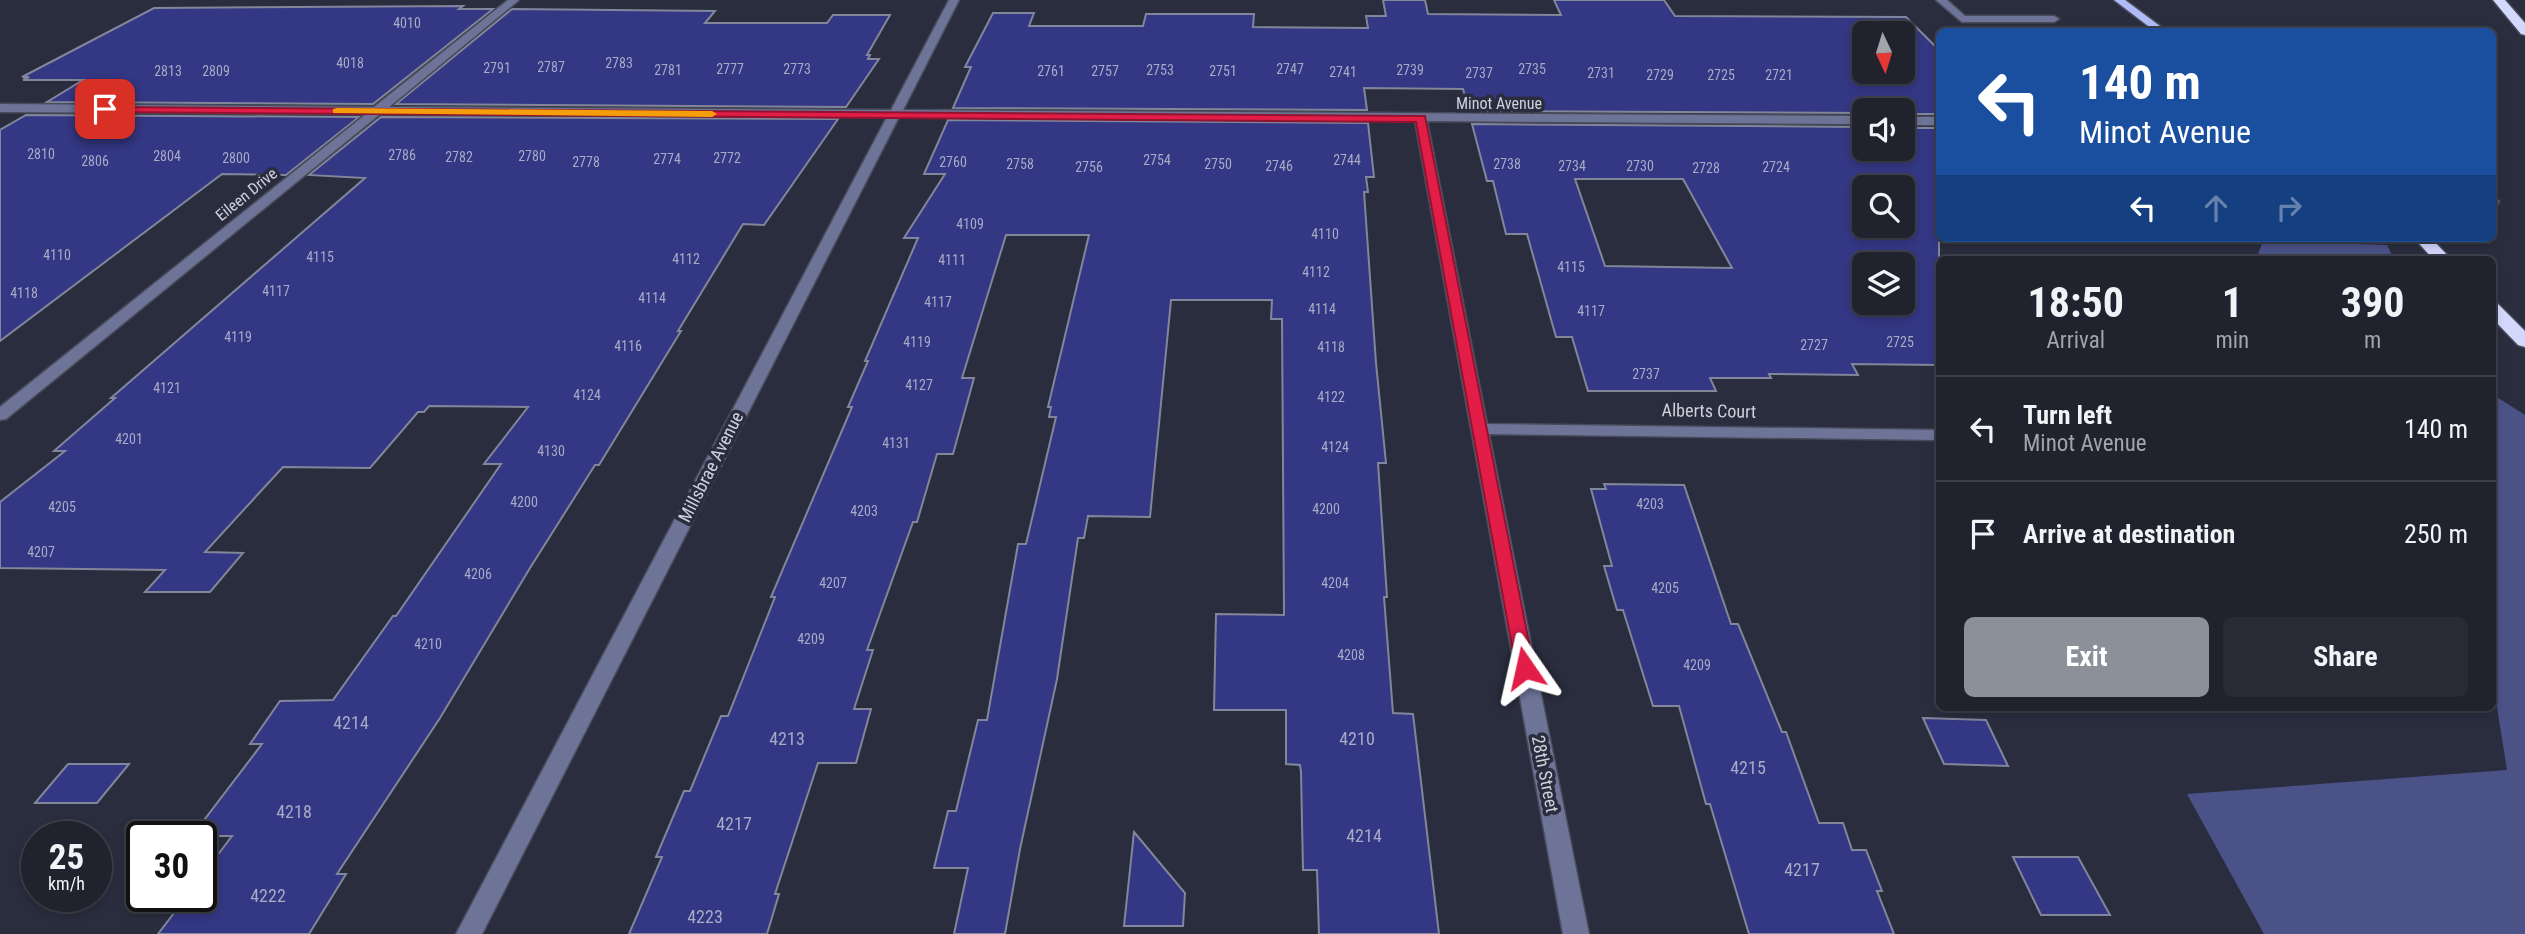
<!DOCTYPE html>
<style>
body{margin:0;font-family:"Roboto Condensed",sans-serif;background:#282a36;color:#f1f3f6;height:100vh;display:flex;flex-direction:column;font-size:26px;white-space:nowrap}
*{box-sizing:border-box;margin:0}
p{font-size:23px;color:#a2a4aa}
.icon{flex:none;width:38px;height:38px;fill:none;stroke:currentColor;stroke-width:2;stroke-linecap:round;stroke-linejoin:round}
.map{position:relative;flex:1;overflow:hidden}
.drawer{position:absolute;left:1936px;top:256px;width:560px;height:455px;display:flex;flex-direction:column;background:#20222e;border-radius:10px;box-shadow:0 4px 10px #0003,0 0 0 2px #3d3f4a}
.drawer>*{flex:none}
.top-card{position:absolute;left:1936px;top:28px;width:560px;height:214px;border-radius:10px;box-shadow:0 4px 10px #0003,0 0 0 2px #3d3f4a;background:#1a4fa0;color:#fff;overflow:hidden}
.needle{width:46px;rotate:176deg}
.fabs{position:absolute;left:1852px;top:21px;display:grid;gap:14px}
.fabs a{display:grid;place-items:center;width:63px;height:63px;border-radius:10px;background:#20222e;box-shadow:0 4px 10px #0003,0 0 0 2px #3d3f4a;font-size:35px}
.speed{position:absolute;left:21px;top:821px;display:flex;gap:14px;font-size:35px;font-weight:700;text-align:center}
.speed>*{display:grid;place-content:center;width:91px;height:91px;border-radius:50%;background:#20222e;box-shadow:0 4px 10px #0003,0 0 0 2px #3d3f4a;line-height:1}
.speed small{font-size:18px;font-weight:400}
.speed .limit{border:4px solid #111;border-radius:10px;background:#fff;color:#111}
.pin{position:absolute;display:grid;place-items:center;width:60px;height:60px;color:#fff;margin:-30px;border-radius:14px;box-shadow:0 4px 10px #0006}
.me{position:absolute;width:77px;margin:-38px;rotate:349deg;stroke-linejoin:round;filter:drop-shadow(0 0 5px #0008)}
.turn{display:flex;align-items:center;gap:24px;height:147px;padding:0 28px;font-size:32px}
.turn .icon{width:91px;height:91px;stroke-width:2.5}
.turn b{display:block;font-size:49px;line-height:60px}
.lanes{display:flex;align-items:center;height:66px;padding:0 28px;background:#0003;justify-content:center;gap:35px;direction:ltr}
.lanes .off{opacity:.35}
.eta{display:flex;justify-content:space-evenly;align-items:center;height:119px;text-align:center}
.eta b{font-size:42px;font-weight:700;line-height:49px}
.action{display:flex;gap:14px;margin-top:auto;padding:14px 28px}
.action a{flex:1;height:80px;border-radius:10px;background:#8c9099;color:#fff;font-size:28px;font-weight:700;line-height:80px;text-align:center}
.action a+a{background:#282a36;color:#f1f3f6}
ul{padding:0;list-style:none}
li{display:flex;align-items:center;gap:21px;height:105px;padding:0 28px;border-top:2px solid #3d3f4a}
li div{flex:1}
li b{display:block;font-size:26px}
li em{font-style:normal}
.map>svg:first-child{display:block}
.green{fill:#4b5287}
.building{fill:#343783;stroke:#82869a;stroke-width:2;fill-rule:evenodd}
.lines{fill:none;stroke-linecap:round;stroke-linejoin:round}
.minor-casing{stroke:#484b5a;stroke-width:3}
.major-casing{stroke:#484b5a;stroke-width:3}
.highway-casing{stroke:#484b5a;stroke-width:3}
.minor{fill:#6e7498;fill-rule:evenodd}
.major{fill:#b0baf6;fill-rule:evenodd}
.highway{fill:#d2d9fd;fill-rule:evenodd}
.route{fill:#e11d48;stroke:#92132f;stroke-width:2}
.slow{fill:#f59e0b}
.labels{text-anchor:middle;stroke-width:7;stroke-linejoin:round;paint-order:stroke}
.number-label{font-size:14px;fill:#a8aac6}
.far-street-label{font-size:16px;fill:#cfd1dc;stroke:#2a2d3e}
.street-label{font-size:18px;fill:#cfd1dc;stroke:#2a2d3e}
.near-number-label{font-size:18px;fill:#a8aac6}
</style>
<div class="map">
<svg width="2525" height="934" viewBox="0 0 2525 934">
<rect width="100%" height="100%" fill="#2a2d3e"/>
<path class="green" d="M2263,241l124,4 7,14h-138z
M2492,394l33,21v519h-261l-77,-140 320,-24 -15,-94z"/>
<path class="building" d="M1383,0h42l3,14 133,1 -7,-15h110l11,16 231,1 33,33v64h-37v-4h-38v3l-395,-2 -6,-22 -99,-1 3,22 -414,-2 18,-41h-6l28,-54h41l-5,13h114l3,-12h108l-1,13 115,1 -2,-12h20zM1864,33h38v39h-38z
M463,6l-4,3h34l-120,95 -326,-2 36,-22h-60l6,-3h-7l132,-69z
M512,9l203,2 -10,12h122l6,-8h57l-23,40h3l-2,4h11l-33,48 -450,-3z
M26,115l333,2 -73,58 -64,-1 -222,167v-211z
M381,117l457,2 -74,106 -21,-1 -65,107h3l-82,134h-4l-65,103 -90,150 -103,156h9l-37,60h-151l29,-38h14v-19l31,-41h-40l70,-92h-12l30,-43 53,-1 60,-84h3l105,-152h-17l44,-57 -99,-1 -5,6h-6l-48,56 -87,-1 -78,85 38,1 -33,39h-65l20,-22 -165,-2v-66l65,-51h-11l61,-53h-4l254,-220 -56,-3z
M948,120l420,3 6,54h-8l2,15h-4l12,171 10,100h-8l9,134h-3l9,116 20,1 26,220h-120l-2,-64h-14l-2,-98 -1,-7 -14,-1v-54h-72l2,-96 68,1 -2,-296h-11l1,-19h-101l-21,217 -62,-1 -4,22h-6l-21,141 -37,170 -15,85h-51l14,-66h-34l14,-57h8l22,-91h9l31,-176h8l17,-72 13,-55h-7l2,-10h-3l41,-172h-83l-44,143h12l-21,76h-16l-20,68h-4l-46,128h6l-19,59h17l-15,54h-38l-43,131h4l-12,40h-138l33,-77h-6l28,-66h6l31,-75h7l47,-119h-4l81,-190h-4l20,-46h-3l53,-123h-14l41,-64h-21z
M1472,124l392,3v22h38v-21h37v237l-87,-1 6,11 -89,-1 2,4h-61l6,13h-128l-16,-54h-16l-29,-103h-21l-13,-53h-6zM1575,179h108l49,89 -127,-2zM1864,187h38v39h-38zM1864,264h38v39h-38z
M1604,484l80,1 47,139h7l44,108h4l33,91h24l9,27h14l16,41h-5l17,43h-145l-39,-130h-4l-27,-98h-26l-30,-96h-6l-13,-44h8l-21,-77h15z
M1923,718l63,2 22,46 -64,-2z
M68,764h61l-32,39h-62z
M1134,832l51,61 -2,33h-59z
M2013,857h65l32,58h-69z"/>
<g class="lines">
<defs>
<path id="minor" d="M508,0h11l-130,107 502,3 58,-110h10l-56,110 961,6v8l-437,-3 60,303 452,6v10l-450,-6 100,500h-26l-148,-813 -516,-4 -417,817h-26l431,-817 -507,-3 -374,305 -6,1v-13l366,-293 -366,-2v-8l374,3z
M1936,0h11l18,16h89l5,3 -5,3h-92z
M1902,117h37v8h-37z
M2492,197l7,4 -2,4 -5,1z"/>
<path id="major" d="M2114,0h11l43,32h-12z"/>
<path id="highway" d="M2493,0h12l20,23v12l-4,-1z
M2414,238h17l20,21h-18z
M2492,303l6,1 27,27v16l-7,-2 -26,-27z"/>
</defs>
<use href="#minor" class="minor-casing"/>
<use href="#major" class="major-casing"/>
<use href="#highway" class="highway-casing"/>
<use href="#minor" class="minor"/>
<use href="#major" class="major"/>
<use href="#highway" class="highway"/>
</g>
<path class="route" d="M101,107l1324,9 109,552 -2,5h-14l-2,-5 -100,-546 -1311,-10 -4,-1z"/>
<path class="slow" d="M337,108l375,3 5,3 -5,3 -379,-4v-4z"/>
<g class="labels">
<g class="number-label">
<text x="407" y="28">4010</text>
<text x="350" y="68">4018</text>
<text x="619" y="68">2783</text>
<text x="551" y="72">2787</text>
<text x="497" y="73">2791</text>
<text x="730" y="74">2777</text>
<text x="797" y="74">2773</text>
<text x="1290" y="74">2747</text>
<text x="1532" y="74">2735</text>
<text x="668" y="75">2781</text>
<text x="1160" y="75">2753</text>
<text x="1410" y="75">2739</text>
<text x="168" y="76">2813</text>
<text x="216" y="76">2809</text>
<text x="1051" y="76">2761</text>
<text x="1105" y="76">2757</text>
<text x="1223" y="76">2751</text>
<text x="1343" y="77">2741</text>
<text x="1479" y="78">2737</text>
<text x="1601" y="78">2731</text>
<text x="1660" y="80">2729</text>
<text x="1721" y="80">2725</text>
<text x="1779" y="80">2721</text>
<text x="41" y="159">2810</text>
<text x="402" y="160">2786</text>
<text x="167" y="161">2804</text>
<text x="532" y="161">2780</text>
<text x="459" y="162">2782</text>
<text x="236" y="163">2800</text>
<text x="727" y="163">2772</text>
<text x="667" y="164">2774</text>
<text x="1157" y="165">2754</text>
<text x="1347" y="165">2744</text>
<text x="95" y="166">2806</text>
<text x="586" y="167">2778</text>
<text x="953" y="167">2760</text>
<text x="1020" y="169">2758</text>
<text x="1218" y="169">2750</text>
<text x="1507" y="169">2738</text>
<text x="1279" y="171">2746</text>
<text x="1572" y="171">2734</text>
<text x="1640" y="171">2730</text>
<text x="1089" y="172">2756</text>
<text x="1776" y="172">2724</text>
<text x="1706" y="173">2728</text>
<text x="970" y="229">4109</text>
<text x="1325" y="239">4110</text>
<text x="57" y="260">4110</text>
<text x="320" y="262">4115</text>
<text x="686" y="264">4112</text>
<text x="952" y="265">4111</text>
<text x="1571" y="272">4115</text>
<text x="1316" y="277">4112</text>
<text x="276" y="296">4117</text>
<text x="24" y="298">4118</text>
<text x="652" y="303">4114</text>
<text x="938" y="307">4117</text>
<text x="1322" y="314">4114</text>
<text x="1591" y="316">4117</text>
<text x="238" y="342">4119</text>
<text x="917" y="347">4119</text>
<text x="1900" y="347">2725</text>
<text x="1814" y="350">2727</text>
<text x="628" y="351">4116</text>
<text x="1331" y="352">4118</text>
<text x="1646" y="379">2737</text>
<text x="919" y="390">4127</text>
<text x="167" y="393">4121</text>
<text x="587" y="400">4124</text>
<text x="1331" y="402">4122</text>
<text x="129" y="444">4201</text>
<text x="896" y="448">4131</text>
<text x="1335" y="452">4124</text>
<text x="551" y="456">4130</text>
<text x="524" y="507">4200</text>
<text x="1650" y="509">4203</text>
<text x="62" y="512">4205</text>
<text x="1326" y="514">4200</text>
<text x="864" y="516">4203</text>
<text x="41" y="557">4207</text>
<text x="478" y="579">4206</text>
<text x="833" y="588">4207</text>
<text x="1335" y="588">4204</text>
<text x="1665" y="593">4205</text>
<text x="811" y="644">4209</text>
<text x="428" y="649">4210</text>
<text x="1351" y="660">4208</text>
<text x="1697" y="670">4209</text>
</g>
<g class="far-street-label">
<text x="1499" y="109">Minot Avenue</text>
<text transform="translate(246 194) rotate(-39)" y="6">Eileen Drive</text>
</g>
<g class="street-label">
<text transform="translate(1709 411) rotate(1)" y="6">Alberts Court</text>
<text transform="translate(711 467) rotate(-63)" y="6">Millsbrae Avenue</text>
<text transform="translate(1545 774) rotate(79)" y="6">28th Street</text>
</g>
<g class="near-number-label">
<text x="351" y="729">4214</text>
<text x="787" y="745">4213</text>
<text x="1357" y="745">4210</text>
<text x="1748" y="774">4215</text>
<text x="294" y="818">4218</text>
<text x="734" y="830">4217</text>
<text x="1364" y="842">4214</text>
<text x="1802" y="876">4217</text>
<text x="268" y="902">4222</text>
<text x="705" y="923">4223</text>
</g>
</g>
</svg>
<div class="fabs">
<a><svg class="needle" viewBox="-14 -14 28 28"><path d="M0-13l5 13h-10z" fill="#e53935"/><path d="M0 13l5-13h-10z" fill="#a2a4aa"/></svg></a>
<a><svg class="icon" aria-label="sound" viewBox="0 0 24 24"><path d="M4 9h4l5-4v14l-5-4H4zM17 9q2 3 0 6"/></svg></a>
<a><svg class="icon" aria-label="search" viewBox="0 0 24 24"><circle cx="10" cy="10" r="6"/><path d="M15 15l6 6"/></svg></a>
<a><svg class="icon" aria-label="layers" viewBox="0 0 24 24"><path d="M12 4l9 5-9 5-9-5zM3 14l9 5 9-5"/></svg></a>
</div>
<div class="speed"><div>25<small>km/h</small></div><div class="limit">30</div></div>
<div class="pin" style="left:105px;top:109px;background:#d93025"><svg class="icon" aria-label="arrive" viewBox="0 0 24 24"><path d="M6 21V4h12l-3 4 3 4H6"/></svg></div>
<svg class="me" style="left:1525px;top:668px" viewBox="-20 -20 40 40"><path d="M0-17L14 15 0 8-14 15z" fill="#e11d48" stroke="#fff" stroke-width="4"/></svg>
<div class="top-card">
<div class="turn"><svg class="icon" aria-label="left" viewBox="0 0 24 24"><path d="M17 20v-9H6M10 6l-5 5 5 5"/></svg><div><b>140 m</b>Minot Avenue</div></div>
<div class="lanes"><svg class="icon" aria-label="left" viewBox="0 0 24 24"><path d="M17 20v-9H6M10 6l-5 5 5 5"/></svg><svg class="icon off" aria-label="ahead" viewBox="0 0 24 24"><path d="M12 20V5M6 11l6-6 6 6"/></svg><svg class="icon off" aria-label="right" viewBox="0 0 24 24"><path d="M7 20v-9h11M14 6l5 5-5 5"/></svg></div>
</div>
<section class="drawer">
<div class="eta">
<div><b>18:50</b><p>Arrival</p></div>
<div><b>1</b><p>min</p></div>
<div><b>390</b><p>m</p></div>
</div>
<ul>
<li><svg class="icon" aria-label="left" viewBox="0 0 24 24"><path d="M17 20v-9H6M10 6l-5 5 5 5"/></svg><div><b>Turn left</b><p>Minot Avenue</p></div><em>140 m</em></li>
<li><svg class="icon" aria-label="arrive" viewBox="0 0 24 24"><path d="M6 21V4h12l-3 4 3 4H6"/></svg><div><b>Arrive at destination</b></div><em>250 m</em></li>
</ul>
<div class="action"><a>Exit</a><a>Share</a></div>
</section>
</div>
